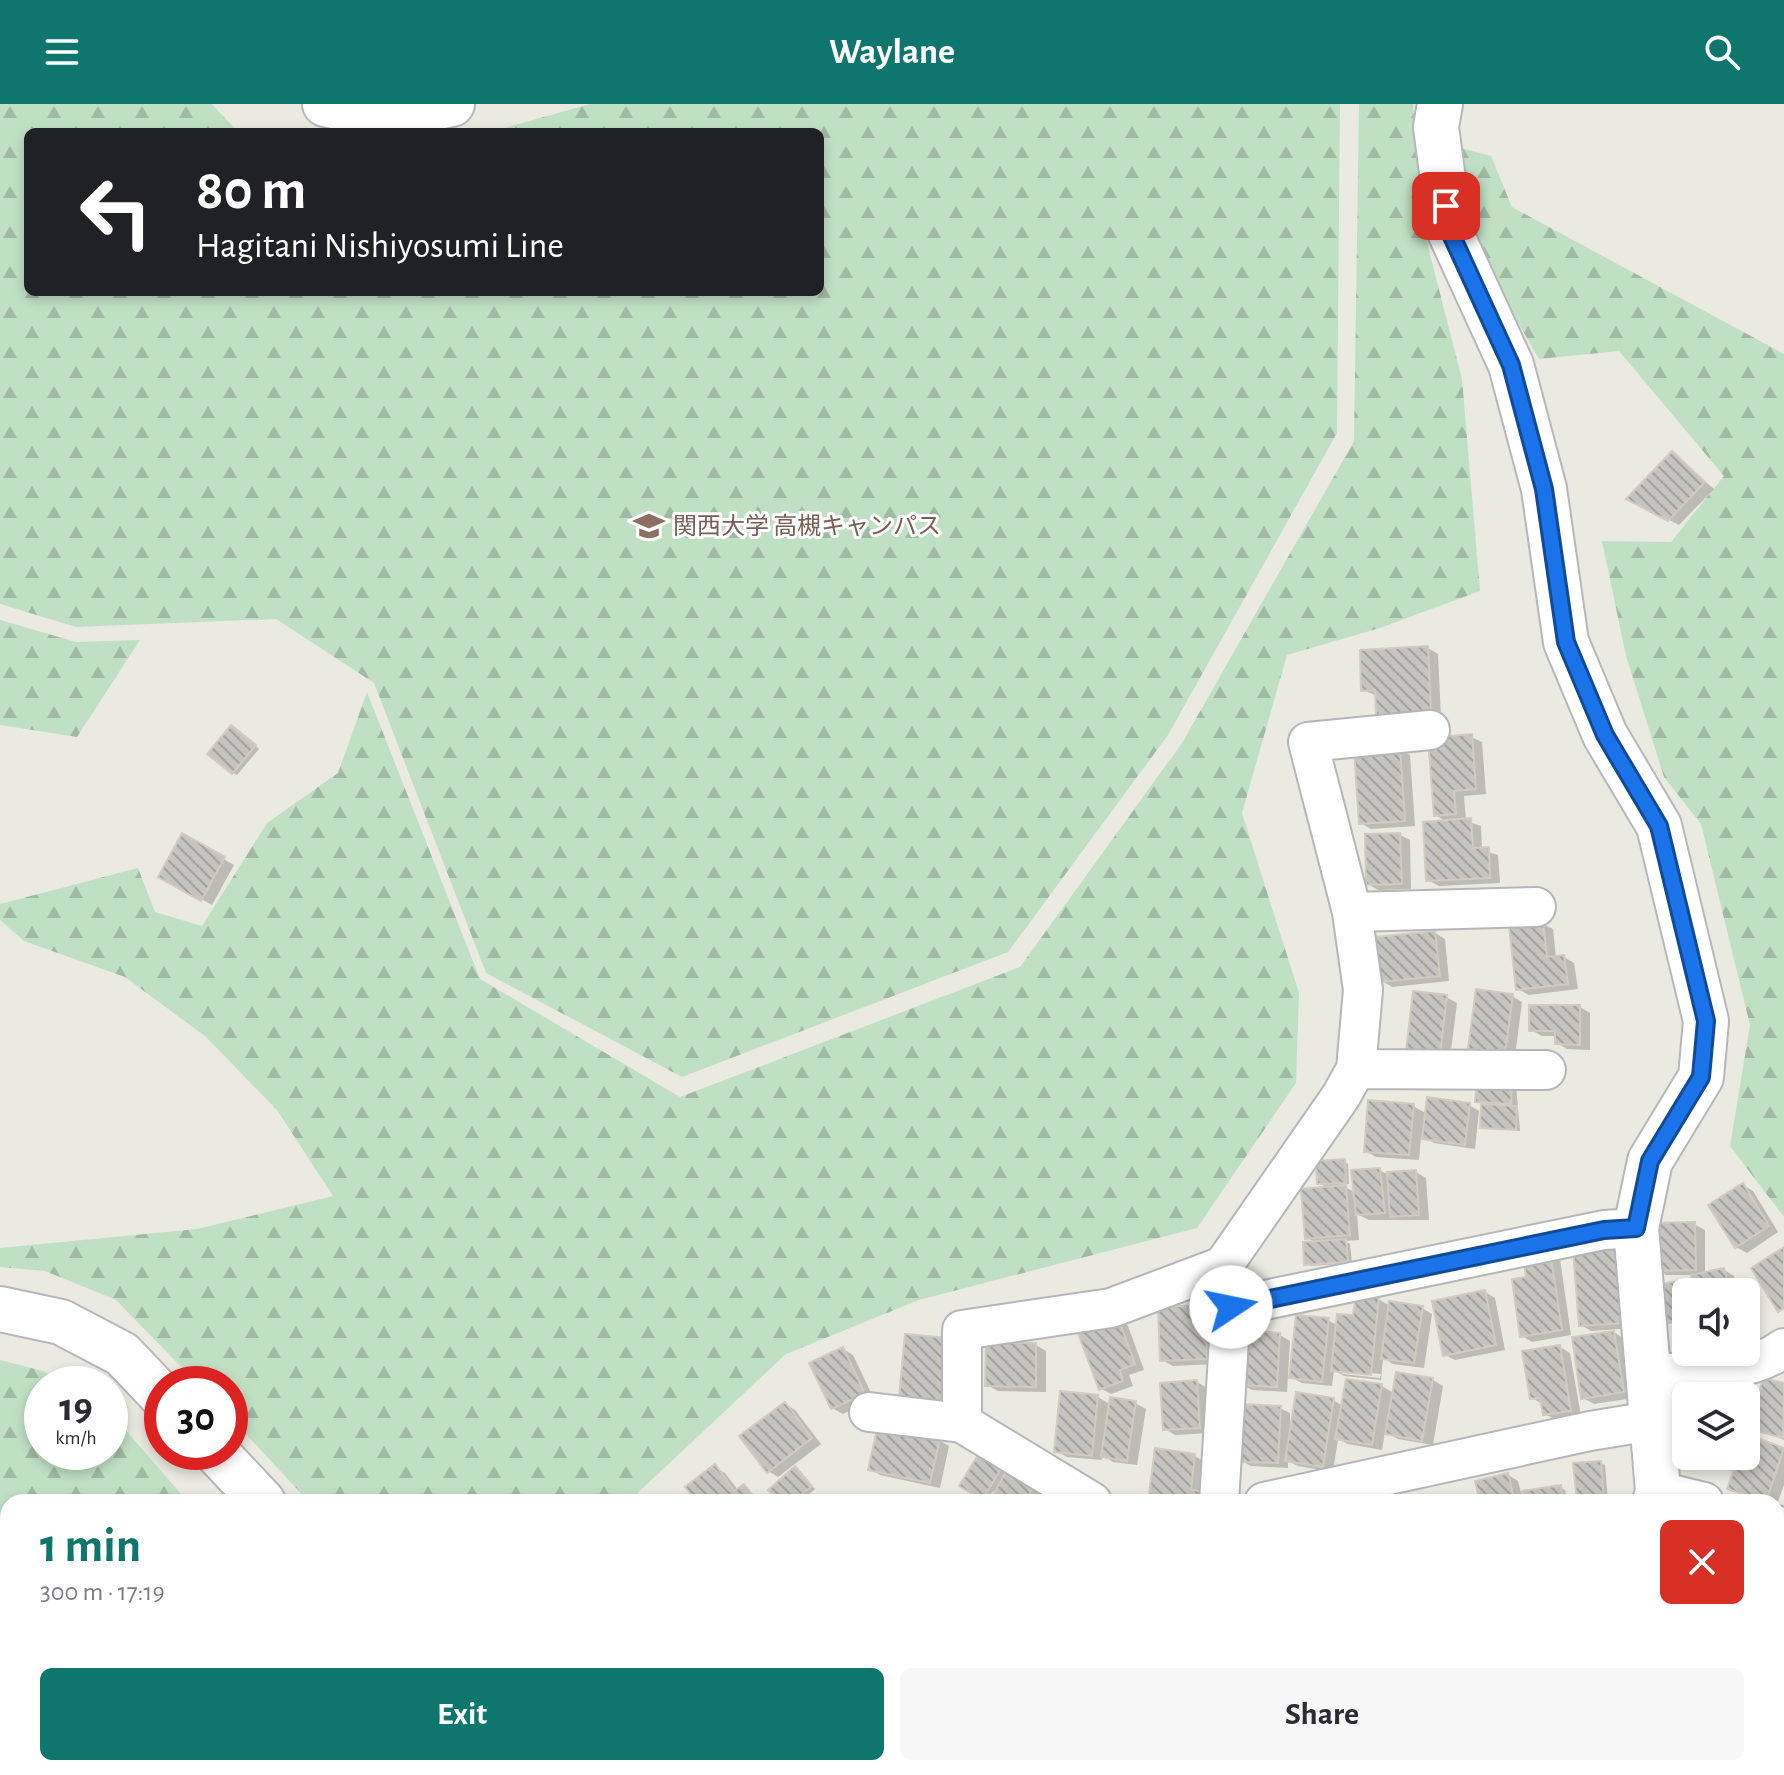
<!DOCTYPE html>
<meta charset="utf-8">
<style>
body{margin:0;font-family:"Alegreya Sans","Noto Sans JP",sans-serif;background:#f7f7f7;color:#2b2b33;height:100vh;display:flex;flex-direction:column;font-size:30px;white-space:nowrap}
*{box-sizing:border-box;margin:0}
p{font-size:26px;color:#7c7c81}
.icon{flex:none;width:44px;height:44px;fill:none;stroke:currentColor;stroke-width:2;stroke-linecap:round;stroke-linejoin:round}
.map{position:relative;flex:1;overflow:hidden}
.details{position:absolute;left:0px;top:1390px;width:1784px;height:282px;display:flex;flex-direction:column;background:#fff;border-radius:24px 24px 0 0;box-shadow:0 4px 12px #0003}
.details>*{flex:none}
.banner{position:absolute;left:24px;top:24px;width:800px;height:168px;border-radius:12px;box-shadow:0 4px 12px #0003;background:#202124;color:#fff;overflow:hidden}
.fabs{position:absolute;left:1672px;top:1174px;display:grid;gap:16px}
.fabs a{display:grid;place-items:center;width:88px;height:88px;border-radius:12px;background:#fff;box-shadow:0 4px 12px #0003;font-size:40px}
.speed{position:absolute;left:24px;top:1262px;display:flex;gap:16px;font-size:40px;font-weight:700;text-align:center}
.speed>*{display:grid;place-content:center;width:104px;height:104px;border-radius:50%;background:#fff;box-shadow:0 4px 12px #0003;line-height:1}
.speed small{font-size:20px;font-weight:400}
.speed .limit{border:12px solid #d22;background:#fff;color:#111}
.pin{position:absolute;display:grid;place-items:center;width:68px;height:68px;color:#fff;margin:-34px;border-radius:16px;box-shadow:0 4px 12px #0006}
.me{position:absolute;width:88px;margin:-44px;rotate:79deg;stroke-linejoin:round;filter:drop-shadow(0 0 6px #0008)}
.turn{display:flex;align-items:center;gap:28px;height:168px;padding:0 40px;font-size:36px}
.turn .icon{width:104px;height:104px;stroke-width:2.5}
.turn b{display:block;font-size:56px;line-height:68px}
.round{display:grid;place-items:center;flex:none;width:84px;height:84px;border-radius:12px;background:#f7f7f7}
.headline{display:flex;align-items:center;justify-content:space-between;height:136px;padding:0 40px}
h1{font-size:48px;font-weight:700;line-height:60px;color:#0f766e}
.primary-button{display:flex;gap:16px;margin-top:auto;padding:16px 40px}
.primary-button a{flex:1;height:92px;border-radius:12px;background:#0f766e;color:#fff;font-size:32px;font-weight:700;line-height:92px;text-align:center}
.primary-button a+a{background:#f7f7f7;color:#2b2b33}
header{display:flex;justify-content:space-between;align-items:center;height:104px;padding:0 40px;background:#0f766e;color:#fff;font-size:36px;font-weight:700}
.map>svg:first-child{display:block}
.forest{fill:url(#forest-firs)}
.park{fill:url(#park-crowns)}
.shadow{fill:#0003;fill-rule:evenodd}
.building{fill:url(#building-back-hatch);stroke:#cfccc0;stroke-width:2}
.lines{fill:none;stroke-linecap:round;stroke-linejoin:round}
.street-casing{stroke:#b4b6ba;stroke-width:42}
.secondary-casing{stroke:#b5b7bc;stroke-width:48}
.street{stroke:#fff;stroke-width:38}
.secondary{stroke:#fff;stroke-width:44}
.route-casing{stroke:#114b97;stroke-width:20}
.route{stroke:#1a73e8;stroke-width:14}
.labels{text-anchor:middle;stroke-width:6;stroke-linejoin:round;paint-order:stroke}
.education-label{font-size:24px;fill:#785e54;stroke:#fff;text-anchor:start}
</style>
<header><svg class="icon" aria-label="menu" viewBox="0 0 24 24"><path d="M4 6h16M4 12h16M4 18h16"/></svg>Waylane<svg class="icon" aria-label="search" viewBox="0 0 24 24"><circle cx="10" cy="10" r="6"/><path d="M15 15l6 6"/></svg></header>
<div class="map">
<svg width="1784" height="1671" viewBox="0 0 1784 1671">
<defs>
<pattern id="forest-firs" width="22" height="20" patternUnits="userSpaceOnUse" patternTransform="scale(2)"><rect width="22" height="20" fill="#c0e0c4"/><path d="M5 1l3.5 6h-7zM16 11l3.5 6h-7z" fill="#9fb9a3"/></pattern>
<pattern id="park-crowns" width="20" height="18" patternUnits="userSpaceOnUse" patternTransform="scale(2)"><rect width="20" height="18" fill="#c0e0c4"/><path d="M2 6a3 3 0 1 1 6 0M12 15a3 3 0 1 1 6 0" fill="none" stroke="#9fb9a3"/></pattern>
<pattern id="building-back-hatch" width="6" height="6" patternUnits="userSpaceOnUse" patternTransform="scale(2)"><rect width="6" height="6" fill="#c6c4be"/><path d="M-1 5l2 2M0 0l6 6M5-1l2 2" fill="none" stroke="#a4a29e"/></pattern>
</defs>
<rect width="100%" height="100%" fill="#ebeae1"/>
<path class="forest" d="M0,0h212l26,28h-210v160h792v-160h-330l100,-28h750l-3,329 -169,302 -160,217 -326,125 -196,-104 -112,-290 -98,-64 -200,8 -76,-23z
M1359,0h54l12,131 37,144 18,212 -100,37 -93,27 -45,158 57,180 -3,90 -99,145 -278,72 -133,54 -158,148h-319l-79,-85v-33h-32l-82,-84 -71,-29 -45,-4v-19l197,-19 136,-33 -56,-86 -71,-73 -81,-60 -101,-36 -24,-21v-16l138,-36 17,44 47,14 65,-103 71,-50 29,-81 113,287 200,118 340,-130 162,-224 172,-302z
M1461,44l30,8 21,51 272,147v863l-54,-71 20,-121 -49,-201 -37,-47 -38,-121 -24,-115 69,1 53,-66 -105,-125 -80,8 -73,-127z
M0,516l76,22 64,-2 -63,97 -77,-12z
M0,1256l43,11 24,13h-25v68h68v-40l78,90h-180v266h333l7,7h-348z
M624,1664h534l7,7h-539z"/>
<path class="park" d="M7,1620l1,44h152l23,7h-183v-50z"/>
<path class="shadow" d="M1672,350l42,35 -35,36 -40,-21z
M1428,544l10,6 3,63 -53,3 -10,-6 -1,-18 -14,-6z
M236,626l23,19 -22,26 -4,-2z
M1471,633l11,5 4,52 -22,2 2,25 15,5 1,24 16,5 2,28 -61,3 -11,-6 19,-58 -12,-7z
M1400,645l10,6 5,71 -44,3 -10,-6z
M1400,731l10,5 1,49 -33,1 -10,-6z
M183,732l51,29 -22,40 -51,-29z
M1543,820l10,5 3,29 8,-1 10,6 4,26 -49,6 -11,-6z
M1435,829l10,6 4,42 -57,6 -10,-6z
M1512,892l10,6 -7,55 -34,-4 -10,-5z
M1446,893l11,6 -7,56 -31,-3z
M1580,903l10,6v37l-23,-1 -10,-6v-7h-15l-11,-6z
M1516,981l4,46 -38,-4 1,-23 -6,-3z
M1469,1001l10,6 -4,38 -41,-6 -13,-7 -2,24 -43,-3 -10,-6 47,-45 14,8z
M1344,1057l4,3 1,20 -8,1 15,8 23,-23 8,4 29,-2 10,6 3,42h-60l-12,-6 2,26 -14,1 5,3 2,19 -41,3 -5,-3 11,-20 -10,-5 22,-50 -10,-5z
M1743,1081l10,6 25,41 -31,21 -11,-6z
M1694,1120l11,6v44l19,-4 10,6 4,16h-41l-4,-17h-27l-10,-6z
M1575,1147l59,77 -43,3 -10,-6z
M1550,1149l10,6 11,76 -39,7 -10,-6 6,-58z
M1684,1178l6,10h-4v29l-19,3 -4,-2z
M1485,1188l10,6 10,52 -50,10 -10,-5z
M1378,1195l12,7 32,2 10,6 -8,54 -31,-4 -10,-6 -2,22 -37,-4 -10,-6 -2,16 -30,-3 -11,-6 37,-57 10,6zM1342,1266l39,4 -1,4 -38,-4z
M1204,1203l11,6 2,51 -44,2 -11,-6z
M1117,1216l11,6 16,44 -15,5 4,11 -22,8 -11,-6z
M1614,1228l10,7 10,59 -40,6 -11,-6z
M1280,1231l10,6 -3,51 -35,-2 -11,-6z
M1036,1241l10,6v41l-48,-1 -11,-6z
M1560,1243l10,6 11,63 -25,4 -11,-6 -1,-9 -12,-7z
M843,1245l10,6 21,44 -31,15 -11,-6z
M1398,1270l35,6 10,6 -10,59 -35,-6 -13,-7 -3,18 -34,-6 -10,-5 -5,33 -35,-6 -10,-5v7l-37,-2 -10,-5 39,-53 10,5v14h3l40,-27 10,6 4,-25 35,5 13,8z
M1765,1276l19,5v55l-35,-14 -3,8v-38h-43l43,-4 13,8z
M1197,1278l10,6 2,45 -34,2 -10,-6z
M1098,1293l13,8 24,-2 11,6 -9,56 -24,-3 -11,-7v5l-35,-3 -11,-6z
M785,1300l10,6 26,34 -43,33 -10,-6z
M1686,1322v30h50l-4,15 -63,-20z
M1749,1333l35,13v35l-8,22v-5h-13l-33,-14 12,-32h4z
M939,1336l10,6 -9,42 -60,-13 -10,-6z
M1157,1347l38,5 10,6 5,40h-60z
M979,1354l65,33 -6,11h-46l5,-9 -4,-2 -6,10 -25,-16z
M1600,1359l5,2 3,36 -28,1z
M715,1363l10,6 13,17 6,-4 18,16h-63z
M795,1365l20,20 -15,13h-19z
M1508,1371l10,6 3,12 40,-5 4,2 2,12h-84z
M681,1390l10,6 1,2h-22z
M1400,1393l8,5h-26z
M1779,1515l5,2v61l-8,-2v-52z
M418,1664h109l8,7h-124z
M1386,1664h67v7h-67z
M1480,1664h59l-2,7h-38z
M1591,1664h61l-1,7h-61z
M1672,1664h28l-2,7z
M1705,1664h46l-2,7h-44z"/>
<path class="building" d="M1672,347l33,31 -37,39 -42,-22z
M1428,542l3,66 -55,3 -1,-25 -14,1 -1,-41z
M231,621l25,20 -24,29 -25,-20z
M1472,630l4,55 -22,2 2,23 -22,2 -6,-78z
M1400,643l5,74 -46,3 -5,-74z
M1471,714l2,30 16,-1 1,31 -64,3 -3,-59z
M182,729l43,24 -24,44 -43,-24z
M1400,729l2,51 -36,1 -1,-51z
M1543,817l4,36 17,-2 4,29 -52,6 -7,-64z
M1435,827l5,45 -60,6 -5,-45z
M1476,885l37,5 -8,59 -37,-4z
M1413,887l34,4 -7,59 -34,-3z
M1529,901h51v40l-25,-1v-13h-26z
M1477,974l35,2 -1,24 -36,-2z
M1427,993l43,6 -5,42 -43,-6z
M1368,996l46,4 -5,51 -45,-3z
M1481,1000l36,2 -1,24 -36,-2z
M1345,1055l1,24 -29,1 -1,-23z
M1380,1064l5,45 -29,2 -5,-45z
M1416,1066l3,45 -29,2 -3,-45z
M1743,1079l26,43 -34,22 -27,-43z
M1346,1081l4,50 -45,4 -4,-50z
M1695,1118l1,48 -42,1 -1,-48z
M1346,1135l2,23 -44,3 -1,-23z
M1618,1142l6,77 -45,3 -6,-76z
M1784,1143v61l-6,4 -27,-44z
M1550,1147l12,79 -42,7 -8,-58 14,-2 -3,-22z
M1724,1164l6,24h-35l-4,-17z
M1685,1176l1,39 -25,4 -6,-38z
M1485,1186l11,55 -53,11 -11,-55z
M1356,1191l23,2 -8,78 -40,-4 6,-57 16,1z
M1389,1197l34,5 -9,57 -33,-4z
M1205,1201l2,54 -47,2 -2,-54z
M1296,1211l33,3 -7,64 -33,-4z
M1118,1214l17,46 -15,6 3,11 -24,9 -21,-57z
M1686,1225v23h13l-20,5 -6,-25z
M1242,1226l38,3 -3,54 -38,-2z
M1614,1227l10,61 -43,7 -9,-62z
M905,1230l43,4 -6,64 -43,-4z
M986,1238l50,1v44l-51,-1z
M1560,1241l11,66 -28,4 -3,-17 -10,1 -8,-48z
M843,1243l22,47 -34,15 -22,-46z
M1396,1268l37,6 -11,63 -37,-7z
M1763,1274l21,5 -1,55 -34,-9z
M1346,1275l36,5 -10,61 -37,-6z
M1197,1276l3,48 -37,2 -3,-47z
M1705,1276l41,10 -1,6h-44z
M1060,1287l38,4 -6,61 -38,-4z
M1296,1288l38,6 -11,69 -38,-6z
M1110,1293l26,4 -9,60 -26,-4z
M785,1298l27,36 -45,35 -28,-37z
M1241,1300l40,2 -3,57 -39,-1z
M1675,1317l11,2v33h38l-2,11 -55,-15z
M878,1321l62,13 -10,45 -62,-13z
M1747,1330l37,14 -18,54 -39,-13 12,-33h7z
M1155,1344l40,6 -4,36 10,1 -2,11h-51z
M978,1351l23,14 -19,31 -23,-14z
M1601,1357l3,39 -27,2 -4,-39z
M715,1360l19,27 10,-7 14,18h-61l-12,-15z
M795,1362l17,20 -19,16h-15l-10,-12z
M1008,1364l27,15 -10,19h-36z
M1508,1369l7,29h-35l-5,-21z
M1561,1381l2,17h-39l-2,-11z
M1784,1470v36l-8,-2z
M1778,1513l6,2v62l-8,-2z
M1776,1633l8,2v36h-24l2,-7h14z
M415,1664h106l-6,7h-106z
M1384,1664h59l-1,7h-58z
M1476,1664h52l-2,7z
M1589,1664h53l-2,7h-52z
M1703,1664h37l-2,7h-37z"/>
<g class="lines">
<defs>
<path id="street" d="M1352,808l184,-5
M1356,965l190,1
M1223,1162l118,-170 15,-27 7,-79 -11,-78 -44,-170 122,-12
M1647,1270c44,-3 100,2 137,-26
M869,1308l93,11 130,79
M962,1319v-93l149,-22 112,-42 5,26
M1658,1387l46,11
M1219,1398l12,-195 373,-77 32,-2
M1264,1398l326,-71 61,-10
M1776,1421l8,3
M1776,1610l8,2
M1248,1664l14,7
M1546,1671l1,-7"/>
<path id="secondary" d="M325,0l61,14 66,-14
M1440,0l-4,23 14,105 61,133 33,124 22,153 39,93 54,91 47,195 -5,56 -51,84 -14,67 22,263 -3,11
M0,1205l61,13 61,32 40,42
M216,1348l47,50"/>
</defs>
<use href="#street" class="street-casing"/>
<use href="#secondary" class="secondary-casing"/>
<use href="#street" class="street"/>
<use href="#secondary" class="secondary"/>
</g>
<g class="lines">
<defs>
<path id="route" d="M1231,1203l373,-77 32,-2 14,-67 51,-84 5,-56 -47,-195 -54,-91 -39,-93 -22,-153 -33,-124 -61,-133 -4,-26"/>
</defs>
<use href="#route" class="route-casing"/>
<use href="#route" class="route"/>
</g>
<defs>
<symbol id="university-bare" viewBox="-9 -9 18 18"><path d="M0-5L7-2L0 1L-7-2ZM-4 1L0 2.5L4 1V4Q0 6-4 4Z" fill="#8d6e63" stroke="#fff" stroke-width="2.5" paint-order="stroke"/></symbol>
</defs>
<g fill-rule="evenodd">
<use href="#university-bare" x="627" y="400" width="44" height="44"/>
</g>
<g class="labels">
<g class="education-label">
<text x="673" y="430">関西大学 高槻キャンパス</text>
</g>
</g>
</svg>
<div class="fabs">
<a><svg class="icon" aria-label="sound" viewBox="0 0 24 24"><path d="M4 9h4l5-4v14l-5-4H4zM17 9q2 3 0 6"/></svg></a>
<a><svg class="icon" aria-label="layers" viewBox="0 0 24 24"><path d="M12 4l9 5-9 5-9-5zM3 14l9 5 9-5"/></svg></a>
</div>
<div class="speed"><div>19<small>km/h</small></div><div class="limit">30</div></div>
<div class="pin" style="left:1446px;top:102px;background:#d93025"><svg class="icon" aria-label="arrive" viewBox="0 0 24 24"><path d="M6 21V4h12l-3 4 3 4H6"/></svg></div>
<svg class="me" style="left:1231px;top:1203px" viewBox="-20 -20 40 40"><circle r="19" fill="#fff"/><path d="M0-13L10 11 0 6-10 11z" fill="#1a73e8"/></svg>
<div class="banner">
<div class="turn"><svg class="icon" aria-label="left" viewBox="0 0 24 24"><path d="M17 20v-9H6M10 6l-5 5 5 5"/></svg><div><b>80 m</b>Hagitani Nishiyosumi Line</div></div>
</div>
<section class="details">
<div class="headline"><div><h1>1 min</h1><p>300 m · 17:19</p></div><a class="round" style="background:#d93025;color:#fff"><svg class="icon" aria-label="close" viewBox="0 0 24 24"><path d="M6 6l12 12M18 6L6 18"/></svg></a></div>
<div class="primary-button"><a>Exit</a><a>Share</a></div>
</section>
</div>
